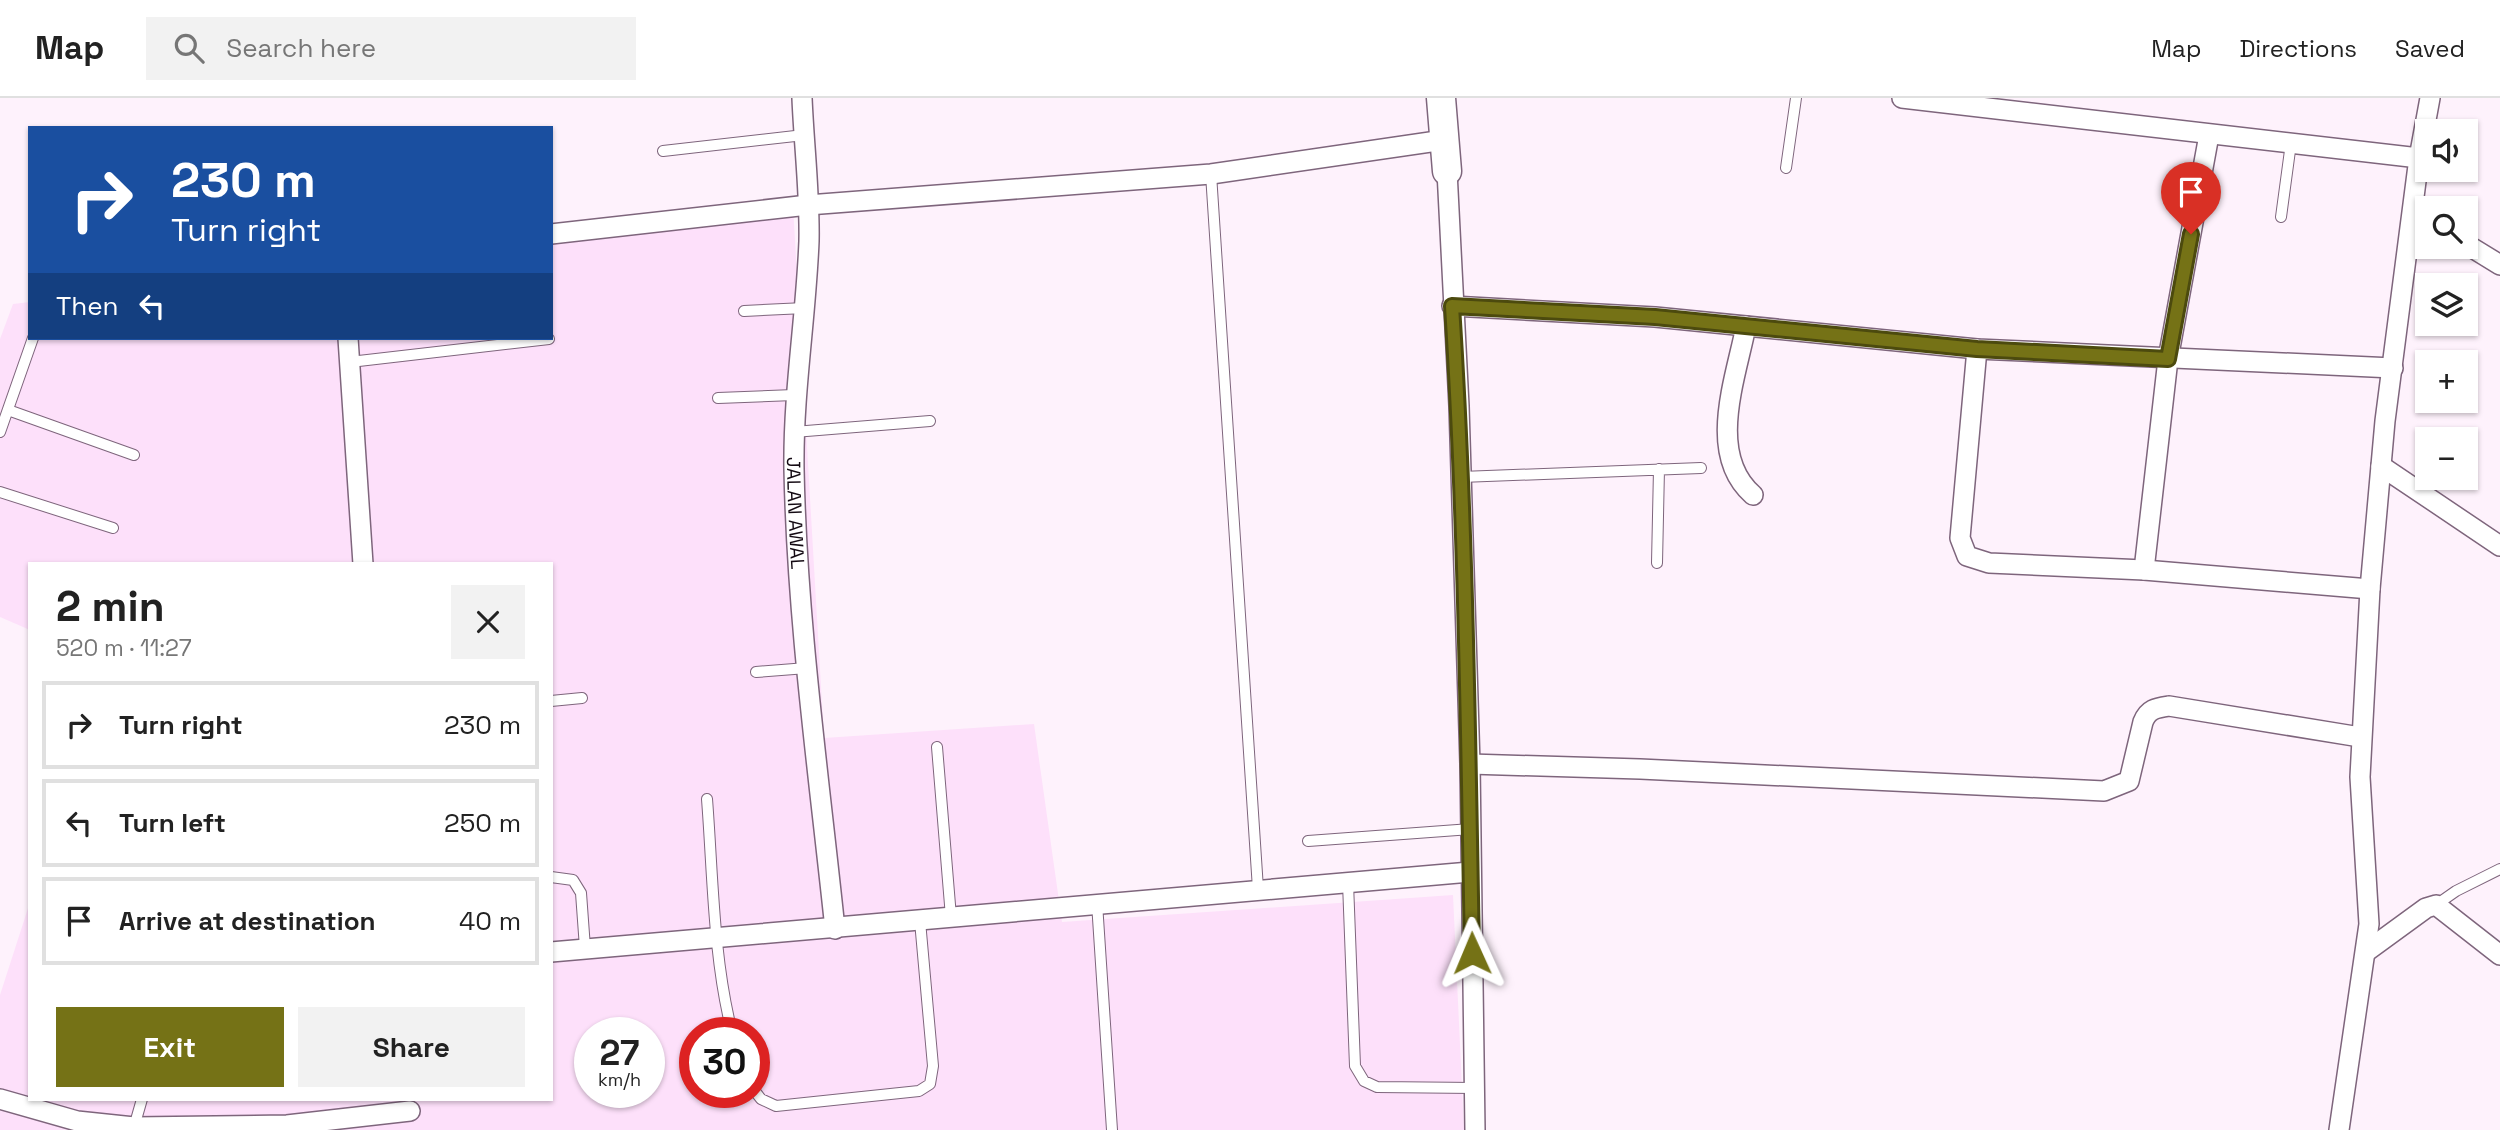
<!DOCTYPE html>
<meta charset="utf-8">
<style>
body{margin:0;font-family:"Space Grotesk",sans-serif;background:#f2f2f2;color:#222;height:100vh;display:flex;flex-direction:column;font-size:26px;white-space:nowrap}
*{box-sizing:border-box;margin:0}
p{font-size:23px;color:#767676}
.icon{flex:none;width:38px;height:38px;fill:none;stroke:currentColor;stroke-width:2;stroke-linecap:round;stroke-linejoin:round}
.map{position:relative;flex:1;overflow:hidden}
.drawer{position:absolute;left:28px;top:464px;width:525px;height:539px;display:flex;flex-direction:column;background:#fff;border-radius:0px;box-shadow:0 2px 5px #0004}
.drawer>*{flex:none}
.top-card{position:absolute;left:28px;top:28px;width:525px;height:214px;border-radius:0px;box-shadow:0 2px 5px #0004;background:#1a4fa0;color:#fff;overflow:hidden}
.controls{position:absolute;left:2415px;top:21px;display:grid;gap:14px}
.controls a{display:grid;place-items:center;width:63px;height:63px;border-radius:0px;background:#fff;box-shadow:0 2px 5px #0004;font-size:35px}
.speed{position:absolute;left:574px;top:919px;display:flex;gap:14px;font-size:35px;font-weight:700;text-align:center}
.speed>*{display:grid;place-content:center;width:91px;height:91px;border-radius:50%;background:#fff;box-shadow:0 2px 5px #0004;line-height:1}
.speed small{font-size:18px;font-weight:400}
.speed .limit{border:10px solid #d22;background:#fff;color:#111}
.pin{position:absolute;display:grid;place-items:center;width:60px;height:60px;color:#fff;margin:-72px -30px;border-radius:50% 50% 50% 0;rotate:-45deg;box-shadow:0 0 7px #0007}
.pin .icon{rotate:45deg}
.me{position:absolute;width:77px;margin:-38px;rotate:359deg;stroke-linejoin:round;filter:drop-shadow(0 0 5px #0008)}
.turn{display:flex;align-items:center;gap:24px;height:147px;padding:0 28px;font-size:32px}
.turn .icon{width:91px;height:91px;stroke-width:2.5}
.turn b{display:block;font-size:49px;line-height:60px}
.then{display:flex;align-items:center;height:66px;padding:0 28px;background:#0003;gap:14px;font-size:26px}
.round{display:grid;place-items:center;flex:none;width:74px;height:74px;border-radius:0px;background:#f2f2f2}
.summary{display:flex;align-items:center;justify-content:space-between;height:119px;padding:0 28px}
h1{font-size:42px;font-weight:700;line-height:52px}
.action{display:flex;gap:14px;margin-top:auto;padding:14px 28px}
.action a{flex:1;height:80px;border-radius:0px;background:#757216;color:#fff;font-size:28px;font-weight:700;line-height:80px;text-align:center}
.action a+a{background:#f2f2f2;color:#222}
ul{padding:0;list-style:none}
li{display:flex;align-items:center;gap:21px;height:88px;margin:0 14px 10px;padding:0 14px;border:4px solid #e0e0e0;border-radius:0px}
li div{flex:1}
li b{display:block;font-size:26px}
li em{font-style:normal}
header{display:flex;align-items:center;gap:42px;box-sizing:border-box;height:98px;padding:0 35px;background:#fff;border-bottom:2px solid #e0e0e0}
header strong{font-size:33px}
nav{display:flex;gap:38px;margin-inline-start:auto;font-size:24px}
.search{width:490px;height:63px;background:#f2f2f2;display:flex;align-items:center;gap:18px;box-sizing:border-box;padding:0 24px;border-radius:0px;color:#767676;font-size:26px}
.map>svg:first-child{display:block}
.built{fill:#fde0fa;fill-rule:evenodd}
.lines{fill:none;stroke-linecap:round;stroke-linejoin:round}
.lane-casing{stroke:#7e657c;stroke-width:12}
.street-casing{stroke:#7e657c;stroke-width:22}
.secondary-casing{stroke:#7e657c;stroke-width:31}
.lane{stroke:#fff;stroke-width:10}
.street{stroke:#fff;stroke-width:19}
.secondary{stroke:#fff;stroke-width:28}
.route-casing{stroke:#4c4a0e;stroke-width:18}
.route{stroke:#757216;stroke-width:12}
.labels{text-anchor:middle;stroke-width:5;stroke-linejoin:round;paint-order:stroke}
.street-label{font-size:19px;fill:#140a13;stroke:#fff}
</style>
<header>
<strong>Map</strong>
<div class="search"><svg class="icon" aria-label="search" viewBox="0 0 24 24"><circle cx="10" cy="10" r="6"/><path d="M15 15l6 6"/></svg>Search here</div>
<nav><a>Map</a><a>Directions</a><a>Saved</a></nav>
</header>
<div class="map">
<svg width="2500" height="1032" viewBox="0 0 2500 1032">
<rect width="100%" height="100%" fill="#fef2fc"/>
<path class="built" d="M793,108l31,532 210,-14 28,198 391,-27 11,235h-1464v-135l30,-93v197h521v-535h-521v66l-30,-13v-278l13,-35 17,-2v36h521v-101zM590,934h59v60h-59zM695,934h59v60h-59z"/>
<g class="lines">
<defs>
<path id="lane" d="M663,53l141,-16
M1786,70l10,-70
M1211,76l47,715
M2281,119l10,-74
M744,213l61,-3
M350,264l199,-23
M718,300l76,-3
M8,312l126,45
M0,334l33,-94
M794,334l136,-11
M1461,379l240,-9
M0,394l113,36
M1657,465l2,-94
M756,574l51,-4
M551,603l31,-3
M937,649l14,170
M707,701c6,77 6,158 25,233
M1308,743l163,-12
M551,779l22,3 8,13 4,55
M1348,785l7,183 9,15 13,6 98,1
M1097,805l15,227
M2436,807l20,-14 44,-22
M754,992l7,9 15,7 143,-15 11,-7 3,-18 -13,-145
M134,1029l8,-28"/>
<g id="street">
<path id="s1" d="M802,0c2,48 8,96 7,143 -3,77 -16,151 -15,228 3,153 25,307 41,460"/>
<path d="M1902,0l517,60"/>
<path d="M1447,73l12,235 11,358 5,366"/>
<path d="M551,136l257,-29 403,-31 233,-34"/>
<path d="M2466,146l34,21"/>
<path d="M1452,208l203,11 322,32 416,19"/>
<path d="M1746,228c-10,52 -40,128 7,169"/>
<path d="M348,240l15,226"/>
<path d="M1977,251l-17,189 7,18 22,7 155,7 226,19"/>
<path d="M2381,368l119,80"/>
<path d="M2144,472l24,-211 41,-224"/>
<path d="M1470,666l170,5 464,22 25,-10 14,-59c5,-13 13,-14 26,-16l191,31"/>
<path d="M2367,853l59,-43 10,-3 64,50"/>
<path d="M551,854l919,-80"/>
<path d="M0,1001l77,22 57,6 153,-2 123,-14"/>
<path d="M2339,1032l30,-206 -9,-147 10,-188 15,-168 34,-263 11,-60"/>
</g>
<path id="secondary" d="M1441,0l6,73"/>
</defs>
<use href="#lane" class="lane-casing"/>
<use href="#street" class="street-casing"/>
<use href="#secondary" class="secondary-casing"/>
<use href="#lane" class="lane"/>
<use href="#street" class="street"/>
<use href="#secondary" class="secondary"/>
</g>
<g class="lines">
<defs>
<path id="route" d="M1472,855c-4,-216 -6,-431 -20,-647l203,11 322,32 191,10 23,-125"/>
</defs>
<use href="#route" class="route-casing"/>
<use href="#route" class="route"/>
</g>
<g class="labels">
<g class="street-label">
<text dy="7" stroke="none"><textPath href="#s1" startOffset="416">JALAN AWAL</textPath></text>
</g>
</g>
</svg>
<div class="controls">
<a><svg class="icon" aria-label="sound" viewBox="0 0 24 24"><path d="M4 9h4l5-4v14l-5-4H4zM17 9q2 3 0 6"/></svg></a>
<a><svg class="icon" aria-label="search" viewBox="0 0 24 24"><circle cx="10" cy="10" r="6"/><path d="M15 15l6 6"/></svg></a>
<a><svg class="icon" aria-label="layers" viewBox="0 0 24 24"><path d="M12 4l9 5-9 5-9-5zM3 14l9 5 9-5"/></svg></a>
<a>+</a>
<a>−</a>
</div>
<div class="speed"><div>27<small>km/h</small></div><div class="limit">30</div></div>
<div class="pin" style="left:2191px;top:136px;background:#d93025"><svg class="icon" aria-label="arrive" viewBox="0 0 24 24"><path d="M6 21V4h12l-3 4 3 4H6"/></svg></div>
<svg class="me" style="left:1472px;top:855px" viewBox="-20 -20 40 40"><path d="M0-17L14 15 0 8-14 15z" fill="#757216" stroke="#fff" stroke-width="4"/></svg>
<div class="top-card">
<div class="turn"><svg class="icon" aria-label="right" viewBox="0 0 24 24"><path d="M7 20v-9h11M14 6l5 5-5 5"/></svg><div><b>230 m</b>Turn right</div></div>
<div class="then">Then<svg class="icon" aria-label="left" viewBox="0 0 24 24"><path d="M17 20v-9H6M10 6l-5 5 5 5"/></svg></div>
</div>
<section class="drawer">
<div class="summary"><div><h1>2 min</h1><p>520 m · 11:27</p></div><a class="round"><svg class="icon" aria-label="close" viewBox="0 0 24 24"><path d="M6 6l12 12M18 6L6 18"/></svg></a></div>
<ul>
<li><svg class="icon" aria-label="right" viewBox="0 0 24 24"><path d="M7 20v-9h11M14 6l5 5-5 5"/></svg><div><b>Turn right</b></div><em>230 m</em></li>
<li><svg class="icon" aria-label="left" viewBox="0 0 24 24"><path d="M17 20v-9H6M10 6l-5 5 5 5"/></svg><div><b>Turn left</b></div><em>250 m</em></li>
<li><svg class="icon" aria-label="arrive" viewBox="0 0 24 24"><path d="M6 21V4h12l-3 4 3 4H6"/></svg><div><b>Arrive at destination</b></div><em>40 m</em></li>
</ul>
<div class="action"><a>Exit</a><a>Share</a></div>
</section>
</div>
